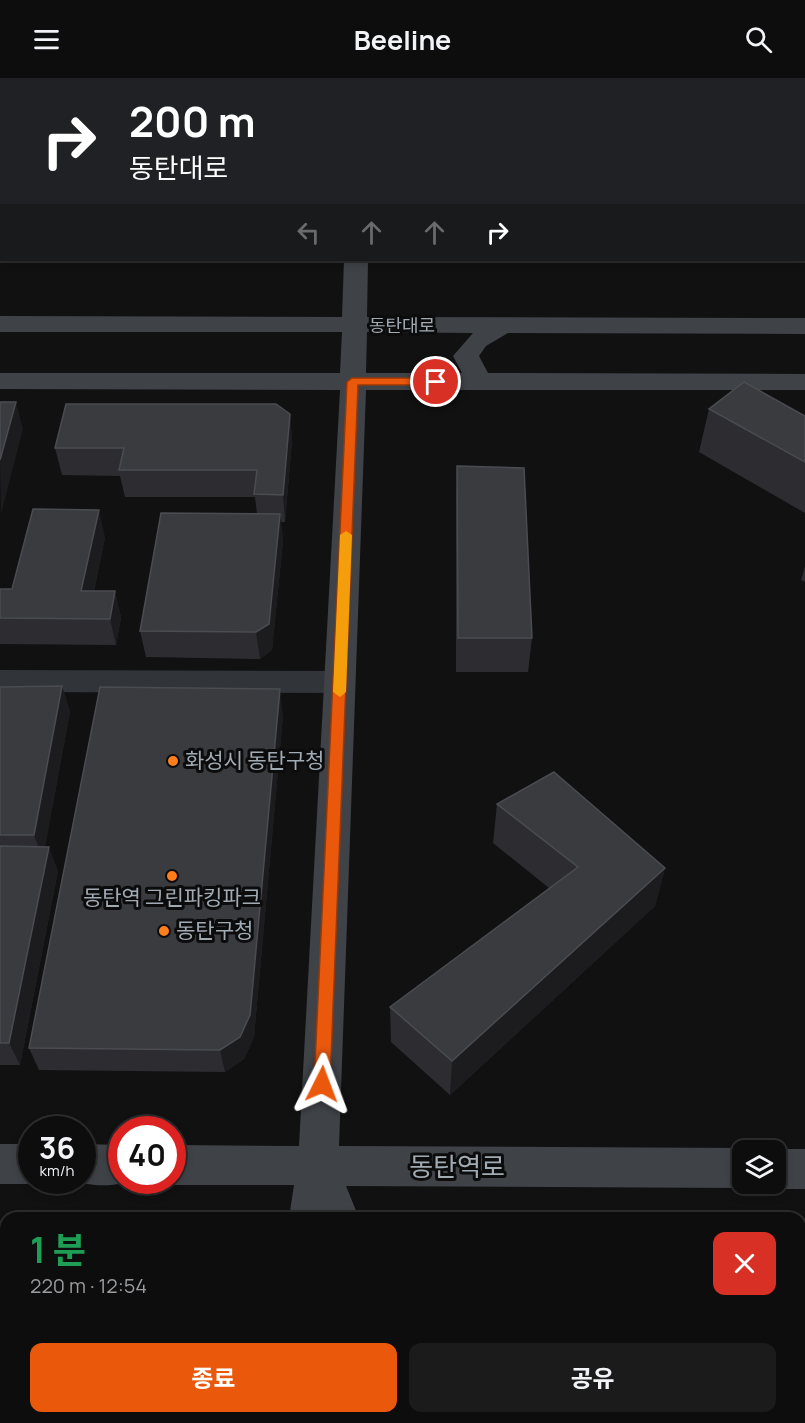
<!DOCTYPE html>
<html lang="ko">
<meta charset="utf-8">
<style>
body{margin:0;font-family:Manrope,"Noto Sans KR",sans-serif;background:#1b1b1c;color:#f1f3f6;height:100vh;display:flex;flex-direction:column;font-size:22px;white-space:nowrap}
*{box-sizing:border-box;margin:0}
p{font-size:20px;color:#9a9c9e}
.icon{flex:none;width:33px;height:33px;fill:none;stroke:currentColor;stroke-width:2;stroke-linecap:round;stroke-linejoin:round}
.map{position:relative;flex:1;overflow:hidden}
.drawer{position:absolute;left:0px;top:1134px;width:806px;height:212px;display:flex;flex-direction:column;background:#0d0d0e;border-radius:18px 18px 0 0;box-shadow:0 3px 9px #0003,0 0 0 2px #2d2d2e}
.drawer>*{flex:none}
.hud{position:absolute;left:0px;top:0px;width:806px;height:183px;box-shadow:0 3px 9px #0003,0 0 0 2px #2d2d2e;background:#202124;color:#fff;overflow:hidden}
.buttons{position:absolute;left:732px;top:1062px;display:grid;gap:12px}
.buttons a{display:grid;place-items:center;width:54px;height:54px;border-radius:12px;background:#0d0d0e;box-shadow:0 3px 9px #0003,0 0 0 2px #2d2d2e;font-size:30px}
.speed{position:absolute;left:18px;top:1038px;display:flex;gap:12px;font-size:30px;font-weight:700;text-align:center}
.speed>*{display:grid;place-content:center;width:78px;height:78px;border-radius:50%;background:#0d0d0e;box-shadow:0 3px 9px #0003,0 0 0 2px #2d2d2e;line-height:1}
.speed small{font-size:15px;font-weight:400}
.speed .limit{border:9px solid #d22;background:#fff;color:#111}
.pin{position:absolute;display:grid;place-items:center;width:51px;height:51px;color:#fff;margin:-26px;border:3px solid #fff;border-radius:50%;box-shadow:0 2px 6px #0007}
.me{position:absolute;width:66px;margin:-33px;rotate:3deg;stroke-linejoin:round;filter:drop-shadow(0 0 4px #0008)}
.turn{display:flex;align-items:center;gap:21px;height:126px;padding:0 30px;font-size:27px}
.turn .icon{width:78px;height:78px;stroke-width:2.5}
.turn b{display:block;font-size:42px;line-height:51px}
.lanes{display:flex;align-items:center;height:57px;padding:0 30px;background:#0003;justify-content:center;gap:30px;direction:ltr}
.lanes .off{opacity:.35}
.round{display:grid;place-items:center;flex:none;width:63px;height:63px;border-radius:12px;background:#1b1b1c}
.summary{display:flex;align-items:center;justify-content:space-between;height:102px;padding:0 30px}
h1{font-size:36px;font-weight:700;line-height:45px;color:#1e9e55}
.cta{display:flex;gap:12px;margin-top:auto;padding:12px 30px}
.cta a{flex:1;height:69px;border-radius:12px;background:#ea580c;color:#fff;font-size:24px;font-weight:700;line-height:69px;text-align:center}
.cta a+a{background:#1b1b1c;color:#f1f3f6}
header{display:flex;justify-content:space-between;align-items:center;height:78px;padding:0 30px;background:#0d0d0e;font-size:27px;font-weight:700}
.map>svg:first-child{display:block}
.lines{fill:none;stroke-linecap:round;stroke-linejoin:round}
.lane{fill:#313438;fill-rule:evenodd}
.street{fill:#313438;fill-rule:evenodd}
.secondary{fill:#3f4348;fill-rule:evenodd}
.wall{fill:#2d2d31}
.shaded-wall{fill:#1c1c1f}
.building{fill:#393b3f;stroke:#4a4c51;stroke-width:1.5}
.route{fill:#ea580c;stroke:#983908;stroke-width:1.5}
.slow{fill:#f59e0b}
.poi-dot{fill:#ff7e1c;stroke:#0c0c0d;stroke-width:2}
.labels{text-anchor:middle;stroke-width:6;stroke-linejoin:round;paint-order:stroke}
.far-street-label{font-size:18px;fill:#a1abb4;stroke:#0c0c0d}
.poi-label{font-size:21px;fill:#a1abb4;stroke:#0c0c0d;text-anchor:start}
.near-street-label{font-size:26px;fill:#a1abb4;stroke:#0c0c0d}
</style>
<header><svg class="icon" aria-label="menu" viewBox="0 0 24 24"><path d="M4 6h16M4 12h16M4 18h16"/></svg>Beeline<svg class="icon" aria-label="search" viewBox="0 0 24 24"><circle cx="10" cy="10" r="6"/><path d="M15 15l6 6"/></svg></header>
<div class="map">
<svg width="805" height="1345" viewBox="0 0 805 1345">
<rect width="100%" height="100%" fill="#111112"/>
<g class="lines">
<path class="lane" d="M126,0h10v2h-10z
M179,0h10l-10,2z"/>
<path class="street" d="M0,592l340,1 10,3 4,8 -4,8 -10,3 -340,-1z"/>
<path class="secondary" d="M275,0h20l1,2h-21z
M344,182h24l-1,57 438,1v16l-297,-1 -22,13 -7,10 9,17 317,1v16h-439l-27,756 403,2 6,2h-6v34h11l-11,4 -396,-2 13,32h-70l5,-33h-122l-11,-5h11v-35l127,1 41,-756 -340,-1v-16h340l2,-41h-342v-16l342,1zM367,254l106,1 -20,23 9,17h-96z
M0,1066h32v36h8l-8,4h-32z
M82,1066l40,1v35h11c-17,7 -43,7 -59,0h8z
M776,1071h29v40h-29l-13,-5h13v-34h-3z
M283,1340h89v5h-89z"/>
</g>
<path class="wall" d="M0,0h64l-2,2h-60v11h-2z
M442,0h81v2h-81z
M709,331l96,7v97l-106,-61z
M290,336l2,27 -7,81h-4l2,19 -11,109 -12,9 -114,-2 -6,-26 117,-117 -2,-17h-130l-5,-21 -58,-1 -7,-27z
M457,388l75,172 -4,34h-72v-172z
M105,459l-11,54h21l6,27 -5,27 -116,-1v-55h12z
M805,488v16l-4,-2z
M62,608l8,26 -25,134 13,25 -38,194h-20v-378z
M283,637l-29,322 -10,22 -19,13 -186,-2 -10,-22z
M497,726l168,64 -10,38 -205,189 -59,-53 -1,-35 159,-119 -56,-45z"/>
<path class="shaded-wall" d="M28,0h36l-2,2h-34z
M478,0h45v2h-47z
M0,89h2v39h-2z
M804,98h1v33h-1z
M16,324l7,27 -22,85 -1,-54z
M290,336l2,27 -7,81 -2,-27z
M99,432l6,27 -17,81 -7,-27z
M280,436l3,27 -11,109 -12,9 -4,-27z
M115,513l6,27 -5,27 -6,-26z
M62,608l8,26 -27,147 -9,-24z
M280,611l3,26 -29,322 -10,22 -19,13 -5,-22z
M49,769l9,24 -38,194 -11,-22z
M665,790l-10,38 -205,189 2,-34z"/>
<path class="building" d="M451,0h27l-2,2h-21z
M804,46h1v52h-1z
M0,80l2,1v8h-2z
M744,304l61,34v46l-96,-53z
M0,324h16l-16,58z
M66,326h210l14,10 -7,81 -29,-1 3,-24h-138l5,-22h-69z
M457,388l67,2 8,170h-74z
M33,431l66,1 -18,81h34l-5,28 -110,-1v-29h12z
M161,435l119,1 -11,110 -13,8 -116,-1z
M62,608l-28,149h-34v-148z
M100,609l180,2 -30,326 -10,22 -20,13 -191,-2z
M554,694l111,96 -213,193 -62,-54 188,-140 -81,-63z
M0,768l49,1 -40,196h-9z"/>
<path class="route" d="M352,300h84l6,4 -6,3h-78l-28,699 -3,5 -5,2 -6,-2 -2,-5 33,-702z"/>
<path class="slow" d="M346,453l6,4 -6,157 -6,5 -7,-5 7,-157z"/>
<g class="poi-dot">
<circle cx="173" cy="683" r="6"/>
<circle cx="172" cy="798" r="6"/>
<circle cx="164" cy="853" r="6"/>
</g>
<g class="labels">
<g class="far-street-label">
<text x="402" y="254">동탄대로</text>
</g>
<g class="poi-label">
<text x="185" y="690">화성시 동탄구청</text>
<text x="172" y="827" text-anchor="middle">동탄역 그린파킹파크</text>
<text x="176" y="860">동탄구청</text>
</g>
<g class="near-street-label">
<text x="457" y="1098">동탄역로</text>
</g>
</g>
</svg>
<div class="buttons">
<a><svg class="icon" aria-label="layers" viewBox="0 0 24 24"><path d="M12 4l9 5-9 5-9-5zM3 14l9 5 9-5"/></svg></a>
</div>
<div class="speed"><div>36<small>km/h</small></div><div class="limit">40</div></div>
<div class="pin" style="left:436px;top:304px;background:#d93025"><svg class="icon" aria-label="arrive" viewBox="0 0 24 24"><path d="M6 21V4h12l-3 4 3 4H6"/></svg></div>
<svg class="me" style="left:322px;top:1006px" viewBox="-20 -20 40 40"><path d="M0-17L14 15 0 8-14 15z" fill="#ea580c" stroke="#fff" stroke-width="4"/></svg>
<div class="hud">
<div class="turn"><svg class="icon" aria-label="right" viewBox="0 0 24 24"><path d="M7 20v-9h11M14 6l5 5-5 5"/></svg><div><b>200 m</b>동탄대로</div></div>
<div class="lanes"><svg class="icon off" aria-label="left" viewBox="0 0 24 24"><path d="M17 20v-9H6M10 6l-5 5 5 5"/></svg><svg class="icon off" aria-label="ahead" viewBox="0 0 24 24"><path d="M12 20V5M6 11l6-6 6 6"/></svg><svg class="icon off" aria-label="ahead" viewBox="0 0 24 24"><path d="M12 20V5M6 11l6-6 6 6"/></svg><svg class="icon" aria-label="right" viewBox="0 0 24 24"><path d="M7 20v-9h11M14 6l5 5-5 5"/></svg></div>
</div>
<section class="drawer">
<div class="summary"><div><h1>1 분</h1><p>220 m · 12:54</p></div><a class="round" style="background:#d93025;color:#fff"><svg class="icon" aria-label="close" viewBox="0 0 24 24"><path d="M6 6l12 12M18 6L6 18"/></svg></a></div>
<div class="cta"><a>종료</a><a>공유</a></div>
</section>
</div>
